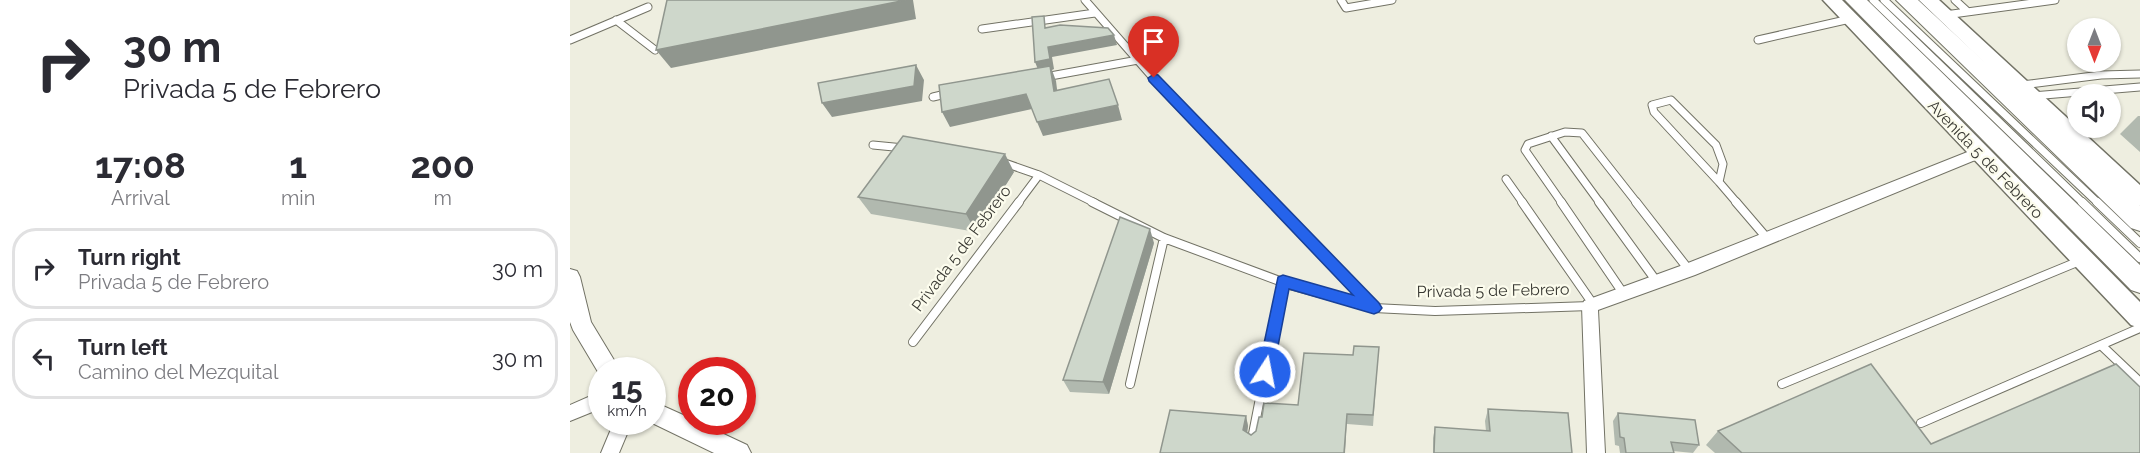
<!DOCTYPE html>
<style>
body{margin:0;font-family:Raleway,sans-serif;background:#f7f7f7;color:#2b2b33;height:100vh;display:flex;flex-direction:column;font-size:22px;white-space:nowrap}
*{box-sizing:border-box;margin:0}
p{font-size:20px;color:#7c7c81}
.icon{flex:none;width:33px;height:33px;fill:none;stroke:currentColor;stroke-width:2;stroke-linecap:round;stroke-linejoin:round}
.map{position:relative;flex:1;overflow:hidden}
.sheet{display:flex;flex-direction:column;background:#fff;width:570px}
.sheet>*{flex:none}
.top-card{background:#fff;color:#2b2b33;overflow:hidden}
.needle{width:39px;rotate:180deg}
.fabs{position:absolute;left:1497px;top:18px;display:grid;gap:12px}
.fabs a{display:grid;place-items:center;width:54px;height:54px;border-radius:50%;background:#fff;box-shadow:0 2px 4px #0004;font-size:30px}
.speed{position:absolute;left:18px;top:357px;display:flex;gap:12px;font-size:30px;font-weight:700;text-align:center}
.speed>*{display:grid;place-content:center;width:78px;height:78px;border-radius:50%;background:#fff;box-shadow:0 2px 4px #0004;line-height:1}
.speed small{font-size:15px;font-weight:400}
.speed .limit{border:9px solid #d22;background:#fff;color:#111}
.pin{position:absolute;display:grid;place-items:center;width:51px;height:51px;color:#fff;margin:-62px -26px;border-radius:50% 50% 50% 0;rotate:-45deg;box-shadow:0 0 6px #0007}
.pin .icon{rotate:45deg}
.me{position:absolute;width:66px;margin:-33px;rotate:11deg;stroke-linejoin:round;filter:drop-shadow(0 0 4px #0008)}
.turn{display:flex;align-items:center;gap:21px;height:126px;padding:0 24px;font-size:27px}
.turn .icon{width:78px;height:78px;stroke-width:2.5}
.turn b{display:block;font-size:42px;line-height:51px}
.eta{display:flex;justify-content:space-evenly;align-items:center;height:102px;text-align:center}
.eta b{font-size:36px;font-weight:700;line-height:42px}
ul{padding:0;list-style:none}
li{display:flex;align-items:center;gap:18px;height:81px;margin:0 12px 9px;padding:0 12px;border:3px solid #e1e1e2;border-radius:24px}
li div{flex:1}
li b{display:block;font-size:22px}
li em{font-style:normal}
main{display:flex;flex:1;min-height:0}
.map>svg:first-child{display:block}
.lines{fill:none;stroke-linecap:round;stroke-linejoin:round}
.service-far1-casing{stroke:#727265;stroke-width:9}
.service-casing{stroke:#727265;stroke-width:10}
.minor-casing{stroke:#727265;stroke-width:2}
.tertiary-casing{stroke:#727265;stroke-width:2}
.secondary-casing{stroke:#727265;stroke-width:3}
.trunk-casing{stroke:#727265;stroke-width:2}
.service-far1{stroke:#fff;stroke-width:7}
.service{stroke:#fff;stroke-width:8}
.minor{fill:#fff;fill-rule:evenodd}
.tertiary{fill:#fff;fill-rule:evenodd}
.secondary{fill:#fff;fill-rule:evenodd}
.trunk{fill:#fff;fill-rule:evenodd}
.wall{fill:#b1b9af}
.shaded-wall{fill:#90968e}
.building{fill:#ced7cb;stroke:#90968e;stroke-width:1.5}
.route{fill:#2563eb;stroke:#184099;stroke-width:1.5}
.labels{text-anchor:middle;stroke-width:4.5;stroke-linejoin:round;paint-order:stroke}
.street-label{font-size:16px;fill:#393933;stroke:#fcfced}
</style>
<main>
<section class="sheet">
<div class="top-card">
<div class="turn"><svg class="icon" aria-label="right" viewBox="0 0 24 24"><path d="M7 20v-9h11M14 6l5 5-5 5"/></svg><div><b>30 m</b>Privada 5 de Febrero</div></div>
</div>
<div class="eta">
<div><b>17:08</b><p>Arrival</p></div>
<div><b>1</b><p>min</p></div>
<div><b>200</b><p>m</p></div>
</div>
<ul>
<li><svg class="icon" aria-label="right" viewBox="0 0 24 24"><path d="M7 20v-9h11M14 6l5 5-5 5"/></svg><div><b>Turn right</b><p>Privada 5 de Febrero</p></div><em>30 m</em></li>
<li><svg class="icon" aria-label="left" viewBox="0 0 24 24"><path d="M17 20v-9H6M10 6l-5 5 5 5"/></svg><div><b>Turn left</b><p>Camino del Mezquital</p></div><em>30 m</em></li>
</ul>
</section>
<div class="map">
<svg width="1570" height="453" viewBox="0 0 1570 453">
<rect width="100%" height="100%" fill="#eeeee0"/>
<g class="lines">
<defs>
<path id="service-far1" d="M515,0l84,96 104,107
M771,0l5,8 46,-8
M1303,0l210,203
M1314,0l214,203
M1385,0l12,11
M1375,15l110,-15
M46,20l39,30
M412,29l113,-16
M0,40l78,-33
M1188,40l92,-21
M475,77l93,-17
M1452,85l79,-10 39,-1
M1462,96l108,-9
M363,97l17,-4
M1101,100l45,45 7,19 -4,18 -65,-70 -2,-7z
M981,136l49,67
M303,145l31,3
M432,162l37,13 56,28
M936,179l17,24
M1149,182l18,21
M448,203l21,-28
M992,203l-37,-53 3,-6 37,-12 17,1 55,70"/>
<path id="service" d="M522,202l72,36 129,48 81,22 61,3 155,-5
M702,202l101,104
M952,202l71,102
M991,202l62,91
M1029,202l58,80
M1066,202l53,68
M1166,202l30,35
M1512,202l58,56
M1527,202l43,41
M343,342l106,-140
M1532,346l38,36
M560,384l34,-146
M1212,384l300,-124
M1351,423l219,-95
M682,439l31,-158"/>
<path id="minor" d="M1410,147l5,1 2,4 -2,4 -290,119 -97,35 7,143h-18l-5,-147 2,-5 99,-36z
M32,391v17l-32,13v-16z
M44,422h18l-13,31h-18z"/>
<path id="tertiary" d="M0,269l7,2 3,6 11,45 29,48h-18l-1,7 -28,-47 -3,-8z
M82,401l40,18v3h6l49,23 4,8h-37l-64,-31h2z"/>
<path id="secondary" d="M1253,0h19l298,302v26l-9,-3z
M1349,0h20l201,185v21l-8,-2z"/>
<path id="trunk" d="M1275,0h22l273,265v28l-9,-3z
M1326,0h22l222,206v25l-9,-3z"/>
</defs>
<use href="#service-far1" class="service-far1-casing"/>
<use href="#service" class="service-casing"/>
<use href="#minor" class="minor-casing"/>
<use href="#tertiary" class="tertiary-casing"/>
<use href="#secondary" class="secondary-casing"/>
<use href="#trunk" class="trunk-casing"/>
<use href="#service-far1" class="service-far1"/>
<use href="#service" class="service"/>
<use href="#minor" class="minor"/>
<use href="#tertiary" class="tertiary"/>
<use href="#secondary" class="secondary"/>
<use href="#trunk" class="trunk"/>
</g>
<path class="wall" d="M1568,116h2v36l-20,-18z
M444,172l-38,60 -105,-18 -13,-17z
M584,243l-45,151 -39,-2 -7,-12z
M808,359l-5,67 -26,-2 -187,29 86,-37 2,10 -1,7 4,2 5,-4 6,-14 36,-12z
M918,409l84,44h-139v-15l2,-11 51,4 -1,-10z
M1048,413l81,32 -6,8 -20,-2 1,2h-54l-1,-7 -4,-1 -2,-24z
M1148,431l213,13 209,9h-425l-9,-8z"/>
<path class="shaded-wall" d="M336,0h7l3,19 -245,49 -15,-18z
M544,35l3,10 -65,12 2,12 -2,1 4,11 3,24 -20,-33 -4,-10 13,-15z
M346,65l8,15 -2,21 -90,16 -10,-14z
M456,94l6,15 -82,18 -8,-15z
M548,105l4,15 -79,16 -6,-14z
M435,154l9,18 -38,60 -10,-18z
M580,229l4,14 -45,151 -6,-12z
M777,414l-2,39h-1z
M676,416l2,10 -2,14 -3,-10z"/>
<path class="building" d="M97,0h239l-250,50z
M474,16l1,12 15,-3 48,3 6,7 -66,12 2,12 -15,3 -3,-45z
M346,65l-2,21 -92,17 -4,-20z
M480,66l4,25 55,-12 9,26 -81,17 -11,-28 -84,18 -3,-27z
M333,136l102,18 -39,60 -108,-17z
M550,217l30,12 -47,153 -40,-2z
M784,346l25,1 -6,68 -26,-1 -3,39h-184l10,-43 76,6 -3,14 8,5 5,-4 3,-14h3l2,-14 34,2 6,-52 49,2z
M1301,364l60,80 185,-80 24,23v66h-398l-24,-22z
M918,409l80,4 4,40h-138l1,-26 55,4z
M1048,413l77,7 4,25 -28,-3 3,11h-48l-2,-15 -4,-1z"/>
<path class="route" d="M584,74l4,1 221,228 3,5 -3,4 -5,2 -85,-25 -16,83 -2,5 -6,2 -5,-2 -2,-5 20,-95 5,-2 70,20 -204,-214 -1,-3z"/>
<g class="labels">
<g class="street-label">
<text transform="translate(1416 159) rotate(46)" y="6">Avenida 5 de Febrero</text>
<text transform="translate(391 248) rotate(-53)" y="6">Privada 5 de Febrero</text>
<text transform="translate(923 290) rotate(-1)" y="6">Privada 5 de Febrero</text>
</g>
</g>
</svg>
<div class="fabs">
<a><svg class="needle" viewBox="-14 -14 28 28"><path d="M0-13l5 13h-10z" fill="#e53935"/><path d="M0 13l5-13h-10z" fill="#7c7c81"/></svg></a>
<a><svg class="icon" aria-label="sound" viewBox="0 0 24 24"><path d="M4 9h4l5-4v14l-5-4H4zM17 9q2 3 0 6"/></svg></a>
</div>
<div class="speed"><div>15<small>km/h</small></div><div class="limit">20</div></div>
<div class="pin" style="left:584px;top:78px;background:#d93025"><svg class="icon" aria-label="arrive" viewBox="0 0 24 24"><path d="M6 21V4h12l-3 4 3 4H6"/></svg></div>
<svg class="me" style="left:695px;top:372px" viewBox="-20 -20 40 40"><circle r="17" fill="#2563eb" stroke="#fff" stroke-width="3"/><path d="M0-11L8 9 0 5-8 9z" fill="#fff"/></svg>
</div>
</main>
